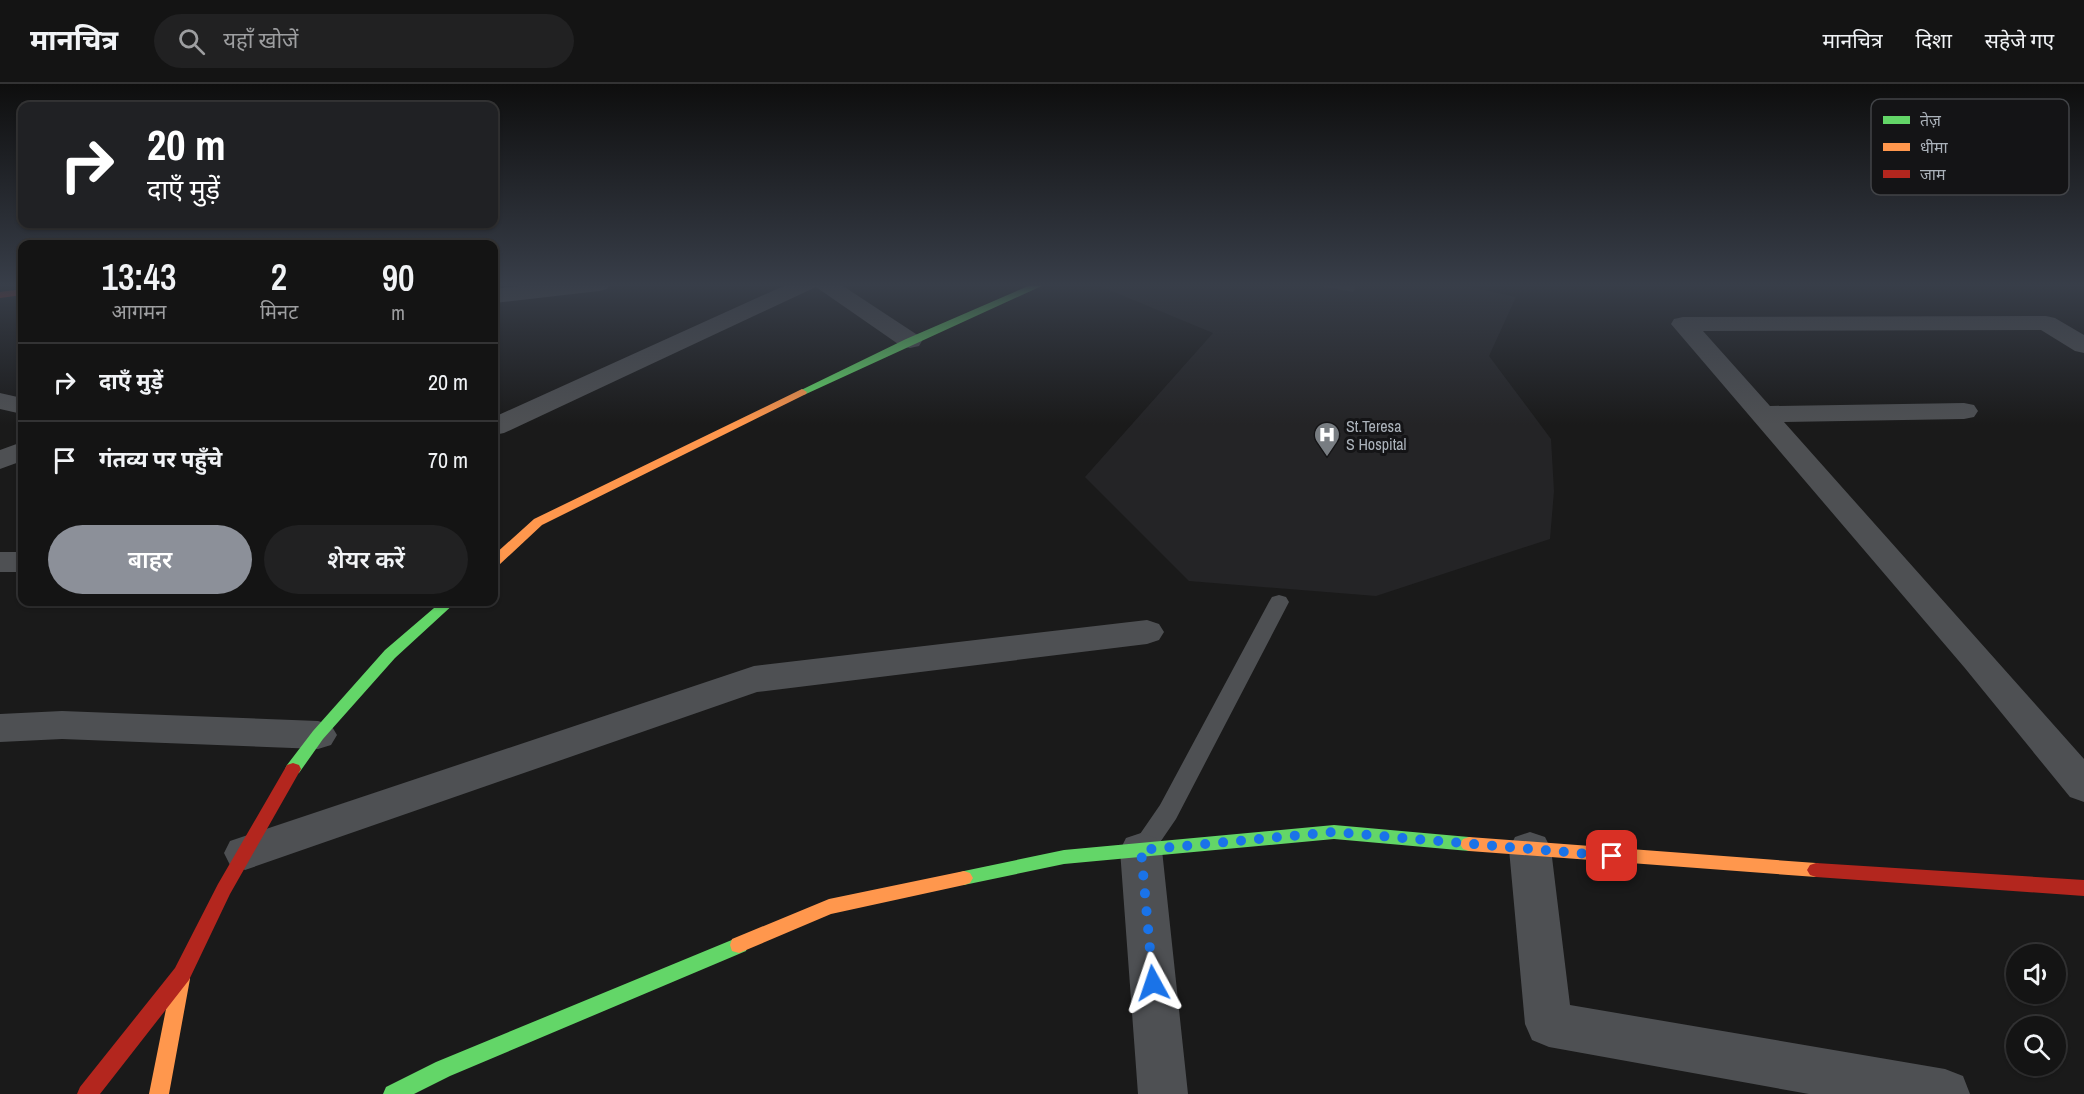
<!DOCTYPE html>
<html lang="hi">
<meta charset="utf-8">
<style>
body{margin:0;font-family:"Archivo Narrow","Noto Sans Devanagari",sans-serif;background:#212122;color:#f1f3f6;height:100vh;display:flex;flex-direction:column;font-size:22px;white-space:nowrap}
*{box-sizing:border-box;margin:0}
p{font-size:20px;color:#9d9ea0}
.icon{flex:none;width:33px;height:33px;fill:none;stroke:currentColor;stroke-width:2;stroke-linecap:round;stroke-linejoin:round}
.map{position:relative;flex:1;overflow:hidden}
.panel{position:absolute;left:18px;top:156px;width:480px;height:366px;display:flex;flex-direction:column;background:#141414;border-radius:12px;box-shadow:0 2px 4px #0004,0 0 0 2px #333334}
.panel>*{flex:none}
.guide{position:absolute;left:18px;top:18px;width:480px;height:126px;border-radius:12px;box-shadow:0 2px 4px #0004,0 0 0 2px #333334;background:#202124;color:#fff;overflow:hidden}
.tools{position:absolute;left:2006px;top:860px;display:grid;gap:12px}
.tools a{display:grid;place-items:center;width:60px;height:60px;border-radius:50%;background:#141414;box-shadow:0 2px 4px #0004,0 0 0 2px #333334;font-size:30px}
.pin{position:absolute;display:grid;place-items:center;width:51px;height:51px;color:#fff;margin:-26px;border-radius:12px;box-shadow:0 3px 9px #0006}
.me{position:absolute;width:66px;margin:-33px;rotate:355deg;stroke-linejoin:round;filter:drop-shadow(0 0 4px #0008)}
.turn{display:flex;align-items:center;gap:21px;height:126px;padding:0 30px;font-size:27px}
.turn .icon{width:78px;height:78px;stroke-width:2.5}
.turn b{display:block;font-size:42px;line-height:51px}
.eta{display:flex;justify-content:space-evenly;align-items:center;height:102px;text-align:center}
.eta b{font-size:36px;font-weight:600;line-height:42px}
.action{display:flex;gap:12px;margin-top:auto;padding:12px 30px}
.action a{flex:1;height:69px;border-radius:36px;background:#8c9099;color:#fff;font-size:24px;font-weight:600;line-height:69px;text-align:center}
.action a+a{background:#212122;color:#f1f3f6}
ul{padding:0;list-style:none}
li{display:flex;align-items:center;gap:18px;height:78px;padding:0 30px;border-top:2px solid #333334}
li div{flex:1}
li b{display:block;font-size:22px}
li em{font-style:normal}
header{display:flex;align-items:center;gap:36px;box-sizing:border-box;height:84px;padding:0 30px;background:#141414;border-bottom:2px solid #333334}
header strong{font-size:28px}
nav{display:flex;gap:33px;margin-inline-start:auto;font-size:21px}
.search{width:420px;height:54px;background:#212122;display:flex;align-items:center;gap:15px;box-sizing:border-box;padding:0 21px;border-radius:33px;color:#9d9ea0;font-size:22px}
.map>svg:first-child{display:block}
.built{fill:#242426}
.lines{fill:none;stroke-linecap:round;stroke-linejoin:round}
.lane{fill:#4e5053;fill-rule:evenodd}
.street{fill:#4e5053;fill-rule:evenodd}
.fast{fill:#63d668;fill-rule:evenodd}
.slow{fill:#ff974d;fill-rule:evenodd}
.jam{fill:#b3261e;fill-rule:evenodd}
.wall{fill:#3b3c3d}
.route{stroke:#1a73e8;stroke-width:10;stroke-dasharray:0 18}
.labels{text-anchor:middle;stroke-width:6;stroke-linejoin:round;paint-order:stroke}
.poi-label{font-size:16px;fill:#abb2ba;stroke:#141416;text-anchor:start}
.key{fill:#141416;stroke:#414347;stroke-width:1.5}
.key-label{font-size:16px;fill:#abb2ba}
</style>
<header>
<strong>मानचित्र</strong>
<div class="search"><svg class="icon" aria-label="search" viewBox="0 0 24 24"><circle cx="10" cy="10" r="6"/><path d="M15 15l6 6"/></svg>यहाँ खोजें</div>
<nav><a>मानचित्र</a><a>दिशा</a><a>सहेजे गए</a></nav>
</header>
<div class="map">
<svg width="2084" height="1010" viewBox="0 0 2084 1010">
<rect width="100%" height="100%" fill="#1a1a1a"/>
<path class="built" d="M1100,200h357l59,13 -27,59 62,83 3,52 -4,48 -174,57 -187,-15 -104,-104 128,-144 -116,-48z"/>
<g class="lines">
<path class="lane" d="M1279,511l7,2 3,5 -113,217 -26,38 -9,3 -9,-3 -3,-7 31,-45 109,-203 3,-5z"/>
<path class="street" d="M539,200h71l-3,5 -8,2 -105,12v-14z
M788,200h52l79,52 3,5 -3,5 -9,2 -9,-2 -85,-59 -312,146 -10,2v-18z
M2046,232l9,2 29,17v18l-9,-2 -34,-21 -338,1 67,75 194,-3 10,2 4,6 -4,6 -10,2 -180,3 300,337v43l-14,-5 -106,-130 -293,-343 3,-5 9,-2z
M0,309l22,5v16l-22,-5z
M22,358v19l-22,8v-19z
M0,468h22v20h-22z
M1147,536l12,4 5,8 -5,8 -12,4 -390,48 -512,178 -15,-5 -6,-12 6,-12 524,-175z
M62,627l256,10 13,4 6,10 -6,10 -13,4 -256,-10 -62,3v-28z
M1530,748l15,5 6,12 19,156 375,64 18,7 7,18h-161l-260,-47 -17,-7 -7,-16 -16,-175 6,-12z
M1141,749l15,5 6,12 26,244h-50l-18,-244 6,-12z"/>
<path class="fast" d="M1033,200h13l-240,110 -4,1 -5,-3 109,-53z
M441,518h15l-61,56 -72,81 -24,34 -6,2 -6,-2 -2,-4 2,-4 26,-34 72,-81z
M1334,741l135,12 6,2 3,5 -3,5 -6,2 -135,-12 -270,25 -100,21 -6,-2 -3,-5 3,-5 6,-2 100,-21z
M739,853l7,2 2,6 -2,6 -296,125 -36,18h-31l3,-7 50,-25z"/>
<path class="slow" d="M802,305l5,3 -1,2 -264,131 -43,40 -5,1v-11l40,-36z
M1469,753l347,26 6,2 3,5 -3,5 -6,2 -347,-26 -6,-2 -3,-5 3,-5z
M964,787l6,2 3,5 -3,5 -6,2 -133,29 -92,39 -7,-2 -2,-6 2,-6 97,-40z
M181,886l7,3 2,6 -21,115h-20l23,-115 2,-6z"/>
<path class="jam" d="M22,205v6l-22,3v-6z
M293,679l6,2 2,4 -71,125 -41,86 -89,114h-23l3,-7 95,-119 43,-84 69,-119z
M1816,779l268,17v16l-268,-19 -6,-2 -3,-5 3,-5z"/>
</g>
<path class="wall" d="M1309,200h48l-4,8z"/>
<linearGradient id="sky" x2="0" y2="1"><stop stop-color="#0e0e0e"/><stop offset="0.59" stop-color="#383e49"/><stop offset="1" stop-color="#383e49" stop-opacity="0"/></linearGradient>
<rect width="2084" height="341" fill="url(#sky)"/>
<g class="lines">
<path class="route" d="M1153,899l-12,-133 193,-18 278,24"/>
</g>
<defs>
<symbol id="hospital-pin" viewBox="-11 -11 22 30"><path d="M0 17L-7.5 6A9.5 9.5 0 1 1 7.5 6Z" fill="#787d82" stroke="#141416"/><path d="M-5-5h3v3.5h4V-5h3V5h-3V1.5h-4V5h-3Z" fill="#fff"/></symbol>
</defs>
<g fill-rule="evenodd">
<use href="#hospital-pin" x="1312" y="336" width="30" height="40"/>
</g>
<g class="labels">
<g class="poi-label">
<text x="1346" y="348">St.Teresa<tspan x="1346" dy="18">S Hospital</tspan></text>
</g>
</g>
<rect x="1871" y="15" width="198" height="96" rx="9" class="key"/>
<rect x="1883" y="32" width="27" height="8" fill="#63d668"/>
<rect x="1883" y="59" width="27" height="8" fill="#ff974d"/>
<rect x="1883" y="86" width="27" height="8" fill="#b3261e"/>
<g class="key-label">
<text x="1920" y="42">तेज़</text>
<text x="1920" y="69">धीमा</text>
<text x="1920" y="96">जाम</text>
</g>
</svg>
<div class="tools">
<a><svg class="icon" aria-label="sound" viewBox="0 0 24 24"><path d="M4 9h4l5-4v14l-5-4H4zM17 9q2 3 0 6"/></svg></a>
<a><svg class="icon" aria-label="search" viewBox="0 0 24 24"><circle cx="10" cy="10" r="6"/><path d="M15 15l6 6"/></svg></a>
</div>
<div class="pin" style="left:1612px;top:772px;background:#d93025"><svg class="icon" aria-label="arrive" viewBox="0 0 24 24"><path d="M6 21V4h12l-3 4 3 4H6"/></svg></div>
<svg class="me" style="left:1153px;top:899px" viewBox="-20 -20 40 40"><path d="M0-17L14 15 0 8-14 15z" fill="#1a73e8" stroke="#fff" stroke-width="4"/></svg>
<div class="guide">
<div class="turn"><svg class="icon" aria-label="right" viewBox="0 0 24 24"><path d="M7 20v-9h11M14 6l5 5-5 5"/></svg><div><b>20 m</b>दाएँ मुड़ें</div></div>
</div>
<section class="panel">
<div class="eta">
<div><b>13:43</b><p>आगमन</p></div>
<div><b>2</b><p>मिनट</p></div>
<div><b>90</b><p>m</p></div>
</div>
<ul>
<li><svg class="icon" aria-label="right" viewBox="0 0 24 24"><path d="M7 20v-9h11M14 6l5 5-5 5"/></svg><div><b>दाएँ मुड़ें</b></div><em>20 m</em></li>
<li><svg class="icon" aria-label="arrive" viewBox="0 0 24 24"><path d="M6 21V4h12l-3 4 3 4H6"/></svg><div><b>गंतव्य पर पहुँचे</b></div><em>70 m</em></li>
</ul>
<div class="action"><a>बाहर</a><a>शेयर करें</a></div>
</section>
</div>
